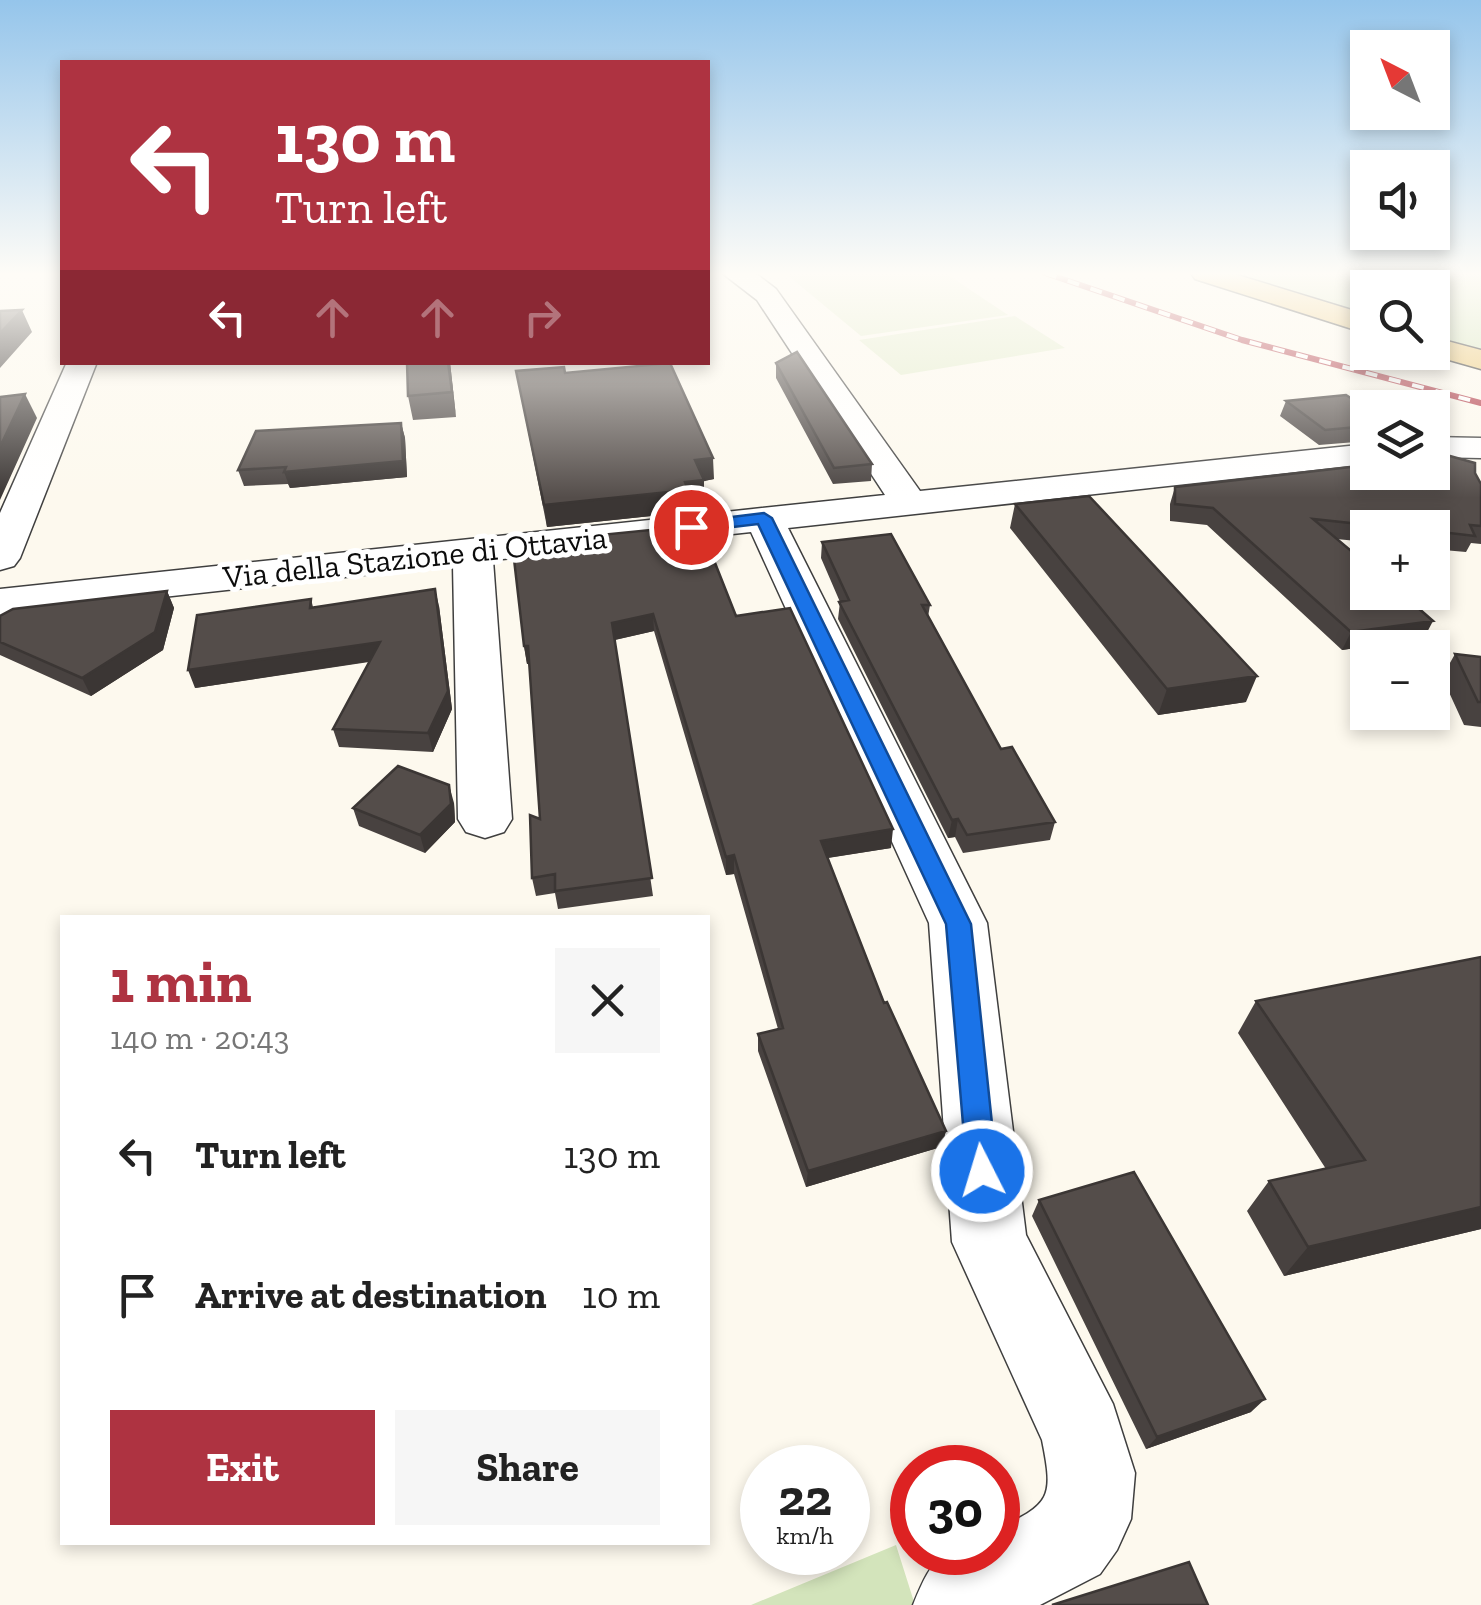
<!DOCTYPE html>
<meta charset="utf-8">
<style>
body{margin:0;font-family:"Zilla Slab",serif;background:#f6f6f6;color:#222;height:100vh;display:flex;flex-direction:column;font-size:38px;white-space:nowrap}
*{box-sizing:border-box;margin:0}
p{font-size:32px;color:#767676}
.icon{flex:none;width:55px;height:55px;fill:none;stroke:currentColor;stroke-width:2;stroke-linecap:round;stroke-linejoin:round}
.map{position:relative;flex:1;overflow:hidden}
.drawer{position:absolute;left:60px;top:915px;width:650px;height:630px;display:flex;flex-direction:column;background:#fff;border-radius:0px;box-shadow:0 5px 15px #0003}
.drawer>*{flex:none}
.hud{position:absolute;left:60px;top:60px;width:650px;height:305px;border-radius:0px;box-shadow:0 5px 15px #0003;background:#ae3341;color:#fff;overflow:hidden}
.needle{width:65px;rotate:318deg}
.tools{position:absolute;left:1350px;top:30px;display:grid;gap:20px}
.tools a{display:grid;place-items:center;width:100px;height:100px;border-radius:0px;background:#fff;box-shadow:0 5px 15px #0003;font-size:50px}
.speed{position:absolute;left:740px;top:1445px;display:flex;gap:20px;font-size:50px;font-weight:700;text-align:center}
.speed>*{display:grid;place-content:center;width:130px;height:130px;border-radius:50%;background:#fff;box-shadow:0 5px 15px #0003;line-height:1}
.speed small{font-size:25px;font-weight:400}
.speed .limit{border:15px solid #d22;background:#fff;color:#111}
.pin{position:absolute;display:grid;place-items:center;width:85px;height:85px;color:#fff;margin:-42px;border:5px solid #fff;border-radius:50%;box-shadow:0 2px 10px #0007}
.me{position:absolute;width:110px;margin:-55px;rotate:355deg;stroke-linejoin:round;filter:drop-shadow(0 0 8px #0008)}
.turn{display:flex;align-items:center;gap:35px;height:210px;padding:0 50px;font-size:45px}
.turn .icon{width:130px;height:130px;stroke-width:2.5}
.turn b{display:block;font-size:70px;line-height:85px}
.lanes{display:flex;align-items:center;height:95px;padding:0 50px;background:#0003;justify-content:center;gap:50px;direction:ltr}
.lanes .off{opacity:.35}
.round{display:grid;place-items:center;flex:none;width:105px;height:105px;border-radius:0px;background:#f6f6f6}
.summary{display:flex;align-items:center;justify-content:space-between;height:170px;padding:0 50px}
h1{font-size:60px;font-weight:800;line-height:75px;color:#ae3341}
.cta{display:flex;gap:20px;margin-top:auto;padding:20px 50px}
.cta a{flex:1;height:115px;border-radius:0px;background:#ae3341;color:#fff;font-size:40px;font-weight:800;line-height:115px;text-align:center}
.cta a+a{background:#f6f6f6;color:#222}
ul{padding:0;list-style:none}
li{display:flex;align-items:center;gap:30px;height:140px;padding:0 50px}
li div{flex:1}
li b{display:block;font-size:38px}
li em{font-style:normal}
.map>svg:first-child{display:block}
.green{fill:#d3e4bb}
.pitch{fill:#e3eccc}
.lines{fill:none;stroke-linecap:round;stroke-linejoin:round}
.minor-casing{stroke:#3f3f3f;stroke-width:3}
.primary-casing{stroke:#1d1d1d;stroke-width:3}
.minor{fill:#fff;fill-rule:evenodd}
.primary{fill:#eac571;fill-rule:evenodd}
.rail-casing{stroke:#ae3341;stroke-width:6}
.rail{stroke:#fff;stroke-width:4;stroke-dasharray:12;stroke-linecap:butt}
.wall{fill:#484240}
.shaded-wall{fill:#3b3634}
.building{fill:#544d4a;stroke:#3b3634;stroke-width:2.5}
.route{fill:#1a73e8;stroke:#114b97;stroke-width:2.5}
.labels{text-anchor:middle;stroke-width:10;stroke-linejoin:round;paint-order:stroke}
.far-street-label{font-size:32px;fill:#0c0c0c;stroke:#fff}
</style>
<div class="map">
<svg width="1481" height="1605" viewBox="0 0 1481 1605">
<rect width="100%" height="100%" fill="#fdf9ee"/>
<path class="green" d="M1236,273h245v77l-48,-15 -1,-47h-64l-1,26z
M896,1545l19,60h-164z"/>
<path class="pitch" d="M785,273h160l63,42 -147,21z
M1015,316l50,32 -164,27 -42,-35z"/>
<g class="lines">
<defs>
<path id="minor" d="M722,273h33l21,16 144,202 448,-47v20l-580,64 199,395 39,312 87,169 22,69 -4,46 -14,31 -17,24 -60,31h-127c23,-56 27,-53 85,-53v-23c52,-26 56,-30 44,-89l-90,-198 -23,-319 -178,-391 -258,28 19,259 -8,13 -19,6 -19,-6 -8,-13 -5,-254 -453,50v-26l885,-94 -128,-195z
M67,362h30l-77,196 -6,8 -14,4v-57z
M1432,437l49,1v20l-49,-1z"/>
<path id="primary" d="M1191,273h40l137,42v19l-173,-55z
M1432,337l49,13v19l-60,-17h11z"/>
</defs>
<use href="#minor" class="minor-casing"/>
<use href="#primary" class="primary-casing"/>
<use href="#minor" class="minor"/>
<use href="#primary" class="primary"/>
<defs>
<path id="rail" d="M1045,273l197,67 239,63"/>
</defs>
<use href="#rail" class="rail-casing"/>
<use href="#rail" class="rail"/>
</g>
<path class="wall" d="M407,362h43l6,55 -43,3 -5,-24z
M776,363l96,101 -1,17 -38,3 -57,-106z
M516,371l49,2 149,106 -10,2v21l-15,2v8l-142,15z
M1286,401l82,8v32l-49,4 -39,-29z
M401,423l4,15 2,39 -117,11 -2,-4 -44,2 -6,-16z
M1358,454l117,19 6,11v60l-10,-1 -5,9 -34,-3v-21h-64v14l-32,-3 88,99 -82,12 -135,-125 -37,-4v-17l5,-17 177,-20z
M1015,504l231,198 -88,13 -148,-187z
M550,540l186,76 155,232 -63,10 56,145 62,128 -5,16 -135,40 -48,-136v-17l20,-5 -44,-155 -8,1 -72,-244 -39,9 38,256 -95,13 -3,-16 -19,3 -4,-18 8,-59 -11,-155h-2l-3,-18 28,-91z
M822,542l108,63 -2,12 73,132 54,73 -5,18 -87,13 -8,-16 -7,1 -110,-219 2,-17 -19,-44z
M167,591l7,17 -11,42 -72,46 -91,-41v-39z
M311,599l2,8 126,-1 13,103 -19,43 -94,-5 -6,-18 36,-67 -174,26z
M1455,654l26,3v70l-17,-2 -22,-48z
M454,803l1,19 -30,31 -66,-27 -6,-18z
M1256,1001l225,228 -197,47 -37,-65 22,-30 57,-12 -88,-136z
M1039,1200l212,212 -105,37 -114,-233z"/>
<path class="shaded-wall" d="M22,310l10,22 -32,36v-35z
M448,362h2l6,55 -4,-25z
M25,394l12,24 -37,82v-53z
M401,423l4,15 2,39 -117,11 -6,-16z
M713,458l1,21 -10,2v21l-15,2v8l-142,15 -3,-22 141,-23 10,-22z
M435,589l4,17 13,103 -19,43 -5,-19z
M167,591l7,17 -11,42 -72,46 -9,-18z
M653,614l1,17 -40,9 -2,-17z
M1433,621l-9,17 -82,12 9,-18z
M380,642l5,17 -190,29 -7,-18z
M524,646h4l3,17 -4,1z
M1257,676l-11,26 -88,13 9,-26z
M449,785l5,18 1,19 -30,31 -5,-18z
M958,819l-3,18 -7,1 4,-18z
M893,829l-2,19 -71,11 1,-18z
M734,855v19l-8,1v-18z
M946,1131l-5,16 -135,40 2,-16z
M1481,1207v22l-197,47 24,-29z
M1265,1399l-14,13 -105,37 11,-12z"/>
<path class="building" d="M22,310l-22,23v-22z
M797,352l75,112 -38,4 -58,-105z
M407,362h41l4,30 -44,4z
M670,363l43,95 -18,2 9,20 -19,2 3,8 -144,15 -28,-134 48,-4 1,6z
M25,394l-25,53v-50z
M1346,395l22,14v17l-43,4 -39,-29z
M401,423l2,38 -119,11 2,-5 -48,3 18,-39z
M1432,451l43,12v10l6,11v42l-11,-1 5,11 -43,-5v-3h-35l-84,-9 55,46v27h32l33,29 -82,11 -138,-124 -38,-4v-17l193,-22v7h64z
M1368,452v13l-10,-11z
M1089,496l168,180 -90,13 -152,-185z
M700,525l36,91 54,-8 103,221 -72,12 63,162 3,-1 59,129 -138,40 -50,-137 25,-6 -49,-173 -8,2 -73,-243 -41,9 40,255 -97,13v-17l-23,4 -2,-63 10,4 -12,-173h-4l-10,-87 39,-4 -3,-15z
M891,534l39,71h-8l79,144 11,-2 43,75 -88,13 -9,-16 -6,1 -113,-218 10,-2 -27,-58z
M435,589l13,102 -20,42 -95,-4 47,-87 -192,28 9,-55 114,-16 -1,9z
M167,591l-12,41 -73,46 -82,-36v-26l13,-7z
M1455,654l26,3v45h-3z
M398,766l51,19 2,19 -31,31 -67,-27z
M1481,957v250l-173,40 -39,-66 96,-21 -109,-159z
M1134,1172l131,227 -108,38 -118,-237z
M1189,1562l19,43h-156z"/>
<linearGradient id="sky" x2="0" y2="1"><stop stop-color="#95c5eb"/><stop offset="0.55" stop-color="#fefcf7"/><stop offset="1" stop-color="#fefcf7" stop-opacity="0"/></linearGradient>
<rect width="1481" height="498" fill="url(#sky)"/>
<path class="route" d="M764,513l8,5 199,406 26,247 -4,11 -11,4 -11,-4 -4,-11 -21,-247 -188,-400 -67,8 -8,-5 8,-5z"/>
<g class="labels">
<g class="far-street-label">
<text transform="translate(415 557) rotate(-6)" y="11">Via della Stazione di Ottavia</text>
</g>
</g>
</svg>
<div class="tools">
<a><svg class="needle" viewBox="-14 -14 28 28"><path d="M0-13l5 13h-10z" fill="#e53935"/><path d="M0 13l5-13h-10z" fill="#767676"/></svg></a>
<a><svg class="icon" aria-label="sound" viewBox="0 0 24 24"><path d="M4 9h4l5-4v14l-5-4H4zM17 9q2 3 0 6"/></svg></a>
<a><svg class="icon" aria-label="search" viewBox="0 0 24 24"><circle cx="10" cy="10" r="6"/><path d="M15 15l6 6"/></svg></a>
<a><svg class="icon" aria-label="layers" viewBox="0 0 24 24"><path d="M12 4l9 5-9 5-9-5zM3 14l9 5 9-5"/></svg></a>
<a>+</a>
<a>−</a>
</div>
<div class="speed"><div>22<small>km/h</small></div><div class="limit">30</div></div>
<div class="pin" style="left:691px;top:527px;background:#d93025"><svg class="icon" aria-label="arrive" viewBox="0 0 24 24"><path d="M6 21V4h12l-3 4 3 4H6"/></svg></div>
<svg class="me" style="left:982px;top:1171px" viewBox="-20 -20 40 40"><circle r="17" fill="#1a73e8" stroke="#fff" stroke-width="3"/><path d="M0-11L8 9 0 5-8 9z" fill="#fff"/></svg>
<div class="hud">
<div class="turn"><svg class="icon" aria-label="left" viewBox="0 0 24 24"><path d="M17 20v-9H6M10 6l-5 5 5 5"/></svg><div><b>130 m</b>Turn left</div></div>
<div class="lanes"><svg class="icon" aria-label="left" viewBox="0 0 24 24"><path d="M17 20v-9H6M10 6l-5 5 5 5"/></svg><svg class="icon off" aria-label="ahead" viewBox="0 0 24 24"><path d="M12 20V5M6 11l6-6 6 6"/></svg><svg class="icon off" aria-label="ahead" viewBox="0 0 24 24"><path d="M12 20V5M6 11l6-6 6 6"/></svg><svg class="icon off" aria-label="right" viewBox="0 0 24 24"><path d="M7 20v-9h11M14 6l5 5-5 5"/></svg></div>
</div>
<section class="drawer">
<div class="summary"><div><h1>1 min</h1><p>140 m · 20:43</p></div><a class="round"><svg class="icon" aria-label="close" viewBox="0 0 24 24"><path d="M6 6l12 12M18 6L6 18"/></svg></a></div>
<ul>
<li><svg class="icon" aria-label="left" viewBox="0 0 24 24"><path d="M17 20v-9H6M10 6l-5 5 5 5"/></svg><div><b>Turn left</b></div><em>130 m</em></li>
<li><svg class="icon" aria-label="arrive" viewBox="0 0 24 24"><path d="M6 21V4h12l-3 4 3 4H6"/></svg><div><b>Arrive at destination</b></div><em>10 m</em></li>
</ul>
<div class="cta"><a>Exit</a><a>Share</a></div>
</section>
</div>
